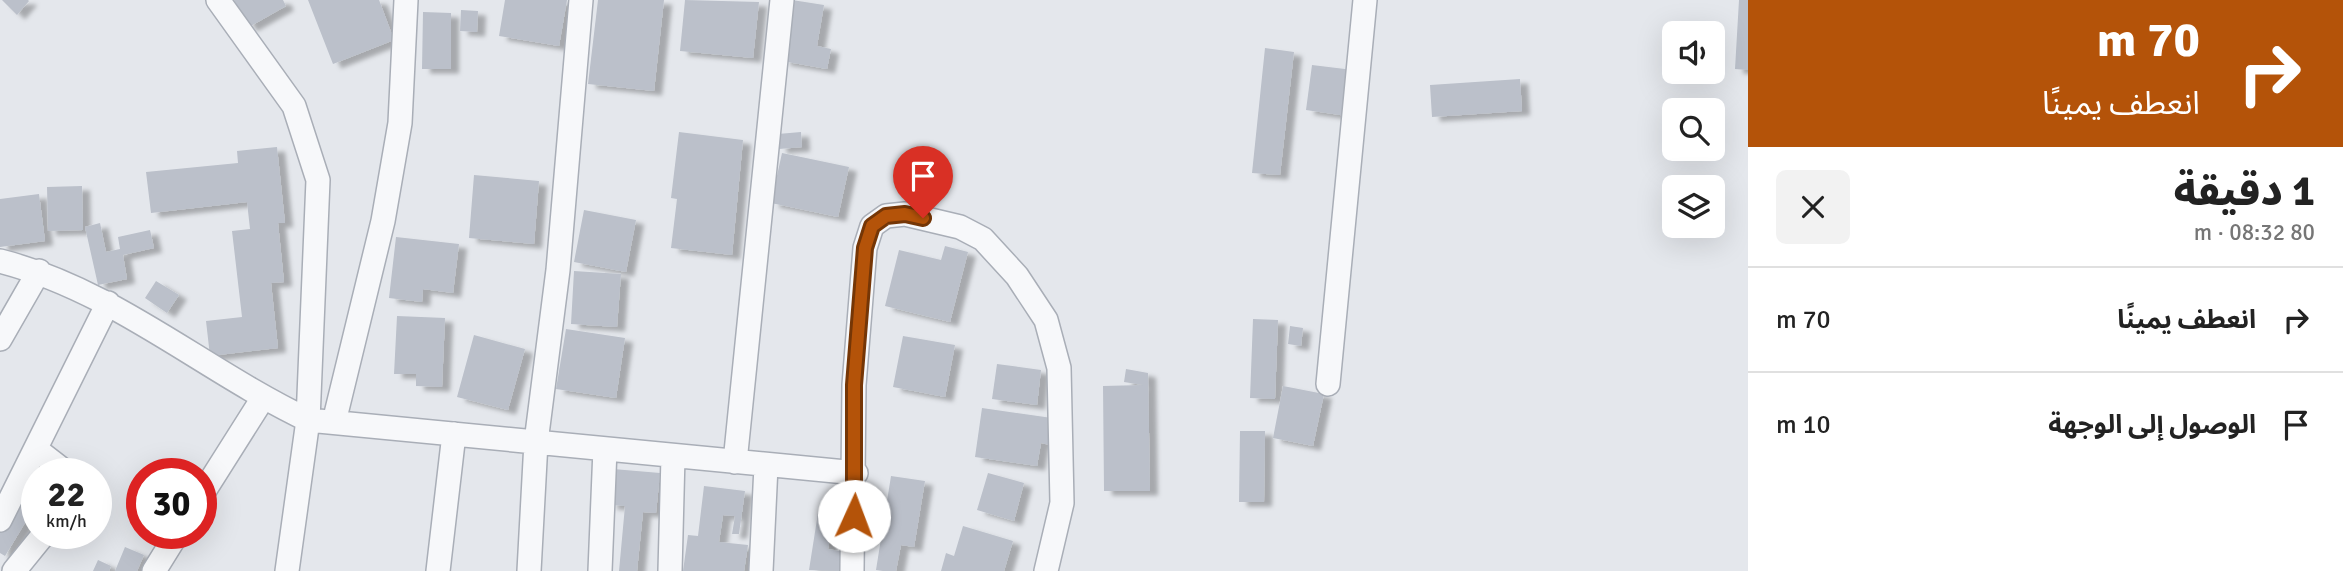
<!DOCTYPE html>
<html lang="ar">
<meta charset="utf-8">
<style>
body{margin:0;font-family:Signika,"Noto Sans Arabic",sans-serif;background:#f2f2f2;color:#222;direction:rtl;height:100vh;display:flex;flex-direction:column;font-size:26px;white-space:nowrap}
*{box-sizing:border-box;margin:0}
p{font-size:23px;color:#767676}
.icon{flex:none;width:38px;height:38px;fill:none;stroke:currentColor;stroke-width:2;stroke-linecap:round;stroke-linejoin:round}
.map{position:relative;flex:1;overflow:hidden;direction:ltr}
.panel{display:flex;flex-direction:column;background:#fff;width:595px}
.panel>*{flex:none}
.top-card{background:#b45309;color:#fff;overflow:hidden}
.controls{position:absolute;left:1662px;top:21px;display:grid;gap:14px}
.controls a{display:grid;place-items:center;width:63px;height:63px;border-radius:10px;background:#fff;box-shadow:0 7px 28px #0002;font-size:35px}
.speed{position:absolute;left:21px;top:458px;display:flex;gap:14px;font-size:35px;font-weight:700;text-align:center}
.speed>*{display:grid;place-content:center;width:91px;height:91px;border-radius:50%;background:#fff;box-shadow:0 7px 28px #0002;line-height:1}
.speed small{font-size:18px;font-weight:400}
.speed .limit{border:10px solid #d22;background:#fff;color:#111}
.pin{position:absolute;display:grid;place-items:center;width:60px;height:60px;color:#fff;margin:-72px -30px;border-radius:50% 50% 50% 0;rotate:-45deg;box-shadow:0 0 7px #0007}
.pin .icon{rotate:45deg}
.me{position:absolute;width:77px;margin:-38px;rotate:2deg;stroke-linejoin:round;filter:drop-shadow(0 0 5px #0008)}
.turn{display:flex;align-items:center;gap:24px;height:147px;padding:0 28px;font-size:32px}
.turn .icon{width:91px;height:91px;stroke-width:2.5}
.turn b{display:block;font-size:49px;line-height:60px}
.round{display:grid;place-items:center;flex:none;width:74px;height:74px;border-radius:10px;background:#f2f2f2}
.overview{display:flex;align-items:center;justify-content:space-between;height:119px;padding:0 28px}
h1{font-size:42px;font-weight:800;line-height:52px}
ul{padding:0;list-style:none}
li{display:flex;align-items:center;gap:21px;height:105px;padding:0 28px;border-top:2px solid #e0e0e0}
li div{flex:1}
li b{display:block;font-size:26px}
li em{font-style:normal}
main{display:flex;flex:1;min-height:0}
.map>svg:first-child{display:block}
.building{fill:#bbc0ca;filter:url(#shadow)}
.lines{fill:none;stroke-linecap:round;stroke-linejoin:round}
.street-casing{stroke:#a9aeb7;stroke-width:26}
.street{stroke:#f7f8fa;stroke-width:23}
.route-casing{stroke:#753606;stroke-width:18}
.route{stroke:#b45309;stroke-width:12}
</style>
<main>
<section class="panel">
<div class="top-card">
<div class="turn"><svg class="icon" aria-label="right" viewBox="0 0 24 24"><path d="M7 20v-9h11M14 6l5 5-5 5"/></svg><div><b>70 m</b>انعطف يمينًا</div></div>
</div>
<div class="overview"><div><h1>1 دقيقة</h1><p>80 m · 08:32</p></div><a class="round"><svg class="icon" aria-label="close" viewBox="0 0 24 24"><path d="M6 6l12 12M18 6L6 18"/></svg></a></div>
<ul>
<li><svg class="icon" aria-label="right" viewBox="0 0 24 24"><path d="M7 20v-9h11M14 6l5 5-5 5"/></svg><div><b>انعطف يمينًا</b></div><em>70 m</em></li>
<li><svg class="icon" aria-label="arrive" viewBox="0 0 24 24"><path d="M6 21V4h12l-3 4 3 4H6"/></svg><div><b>الوصول إلى الوجهة</b></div><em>10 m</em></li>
</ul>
</section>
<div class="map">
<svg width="1748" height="571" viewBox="0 0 1748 571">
<defs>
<filter id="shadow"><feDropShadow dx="8" dy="4.5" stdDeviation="2" flood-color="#0004"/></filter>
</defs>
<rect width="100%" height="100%" fill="#e4e7ec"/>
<path class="building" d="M2,0h26l1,1 -12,14z
M234,0h49l3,6 -37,21z
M308,0h71l15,40 -61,24z
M505,0h62l-8,46 -60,-10z
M598,0h66l-10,91 -66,-7z
M685,0l74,2 -6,56 -73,-7z
M792,0l32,5 -7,41 14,3 -4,20 -45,-8z
M1739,0h9v70l-13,-1z
M461,10l17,1 -1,21 -17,-1z
M423,12l28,1v56h-29z
M1265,48l29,4 -14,123 -28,-2z
M1312,65l41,5 -6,46 -41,-6z
M1520,79l2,32 -90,6 -2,-32z
M679,132l64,8 -11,115 -61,-7 6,-49 -6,-1z
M801,132l1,15 -23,2 -1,-15z
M277,147l8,76h-7l6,59 -13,1 7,65 -68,8 -4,-35 36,-4 -10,-86 18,-2 -3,-27 -96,11 -5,-41 92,-9 -1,-12z
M782,153l67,14 -11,50 -67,-14z
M474,175l65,6 -5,63 -65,-6z
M82,186l1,44 -35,1 -1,-44z
M39,194l6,47 -45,6v-48z
M584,210l52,10 -10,52 -52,-10z
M100,223l6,29 14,-3 -2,-12 32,-7 4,18 -31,7 4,24 -29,6 -13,-58z
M396,237l63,7 -6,49 -30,-4 -1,13 -33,-4z
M945,246l23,6 -18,70 -65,-16 14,-56 42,10z
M574,271l47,3 -4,53 -46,-3z
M156,281l23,14 -12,18 -22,-15z
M397,316l48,2 -3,69 -26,-1v-12h-22z
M1253,319l25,1 -3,79 -25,-1z
M1290,326l13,2 -2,18 -13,-2z
M566,329l59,9 -9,60 -60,-9z
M474,335l51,14 -17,61 -51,-13z
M903,336l52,9 -10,52 -52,-10z
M997,364l44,6 -4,35 -45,-6z
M1126,369l22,4 2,118h-46l-1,-105 40,-1 -19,-3z
M1283,386l41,8 -11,52 -40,-8z
M982,408l77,11 -4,27 -14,-3 -4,23 -62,-9z
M1240,431h25l-1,71h-25z
M35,469l9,5h-7v29l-32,53 -5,-3v-26z
M613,469l47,4 -4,40 -13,-1 -6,59h-18l6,-65 -16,-1z
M988,473l36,10 -10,38 -37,-11z
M891,476l34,5 -11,66 -13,-2 -5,26h-13l-7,-1z
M704,486l41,5 -6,43h-7l3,-18 -12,-1 -4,27 29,3 -4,26h-61l5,-36 10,1z
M818,513l16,3 -6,33 16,3 -3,19 -32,-1z
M963,526l50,15 -9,30h-63l5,-18 8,3z
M125,547l19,8 -7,16h-22z
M98,560l13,6 -2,5h-16z"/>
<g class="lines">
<defs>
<path id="street" d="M218,0l76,106 24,74 -10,240 -21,151
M0,261c114,29 203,109 308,159l548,53
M0,339l39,-68
M1328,384l37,-384
M334,422l49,-201 17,-98 6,-123
M37,450l31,24
M735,462l47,-462
M201,496l62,-98
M0,520l108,-217
M14,571l30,-37
M154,571l23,-37
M438,571l16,-137
M529,571l7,-129 22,-172 23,-270
M600,571l5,-122
M670,571l3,-115
M761,571l5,-105
M852,571l2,-186 11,-137 7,-22 14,-10 19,-2 55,13 23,12 34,37 29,44 13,48 3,135 -16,68"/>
</defs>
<use href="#street" class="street-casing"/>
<use href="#street" class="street"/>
</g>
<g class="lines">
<defs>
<path id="route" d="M854,516v-131l11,-137 7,-22 14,-10 19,-2 18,4"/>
</defs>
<use href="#route" class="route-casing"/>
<use href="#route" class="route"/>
</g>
</svg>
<div class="controls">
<a><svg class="icon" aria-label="sound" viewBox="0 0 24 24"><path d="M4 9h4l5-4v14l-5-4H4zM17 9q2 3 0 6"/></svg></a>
<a><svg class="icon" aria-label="search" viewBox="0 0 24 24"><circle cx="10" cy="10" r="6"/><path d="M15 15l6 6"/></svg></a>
<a><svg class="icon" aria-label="layers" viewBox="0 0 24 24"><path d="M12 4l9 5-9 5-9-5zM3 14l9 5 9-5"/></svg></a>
</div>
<div class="speed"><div>22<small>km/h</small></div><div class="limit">30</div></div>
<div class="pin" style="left:923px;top:218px;background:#d93025"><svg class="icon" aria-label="arrive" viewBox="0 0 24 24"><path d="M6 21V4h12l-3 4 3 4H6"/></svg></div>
<svg class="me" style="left:854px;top:516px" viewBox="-20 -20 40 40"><circle r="19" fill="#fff"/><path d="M0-13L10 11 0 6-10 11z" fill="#b45309"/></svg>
</div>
</main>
